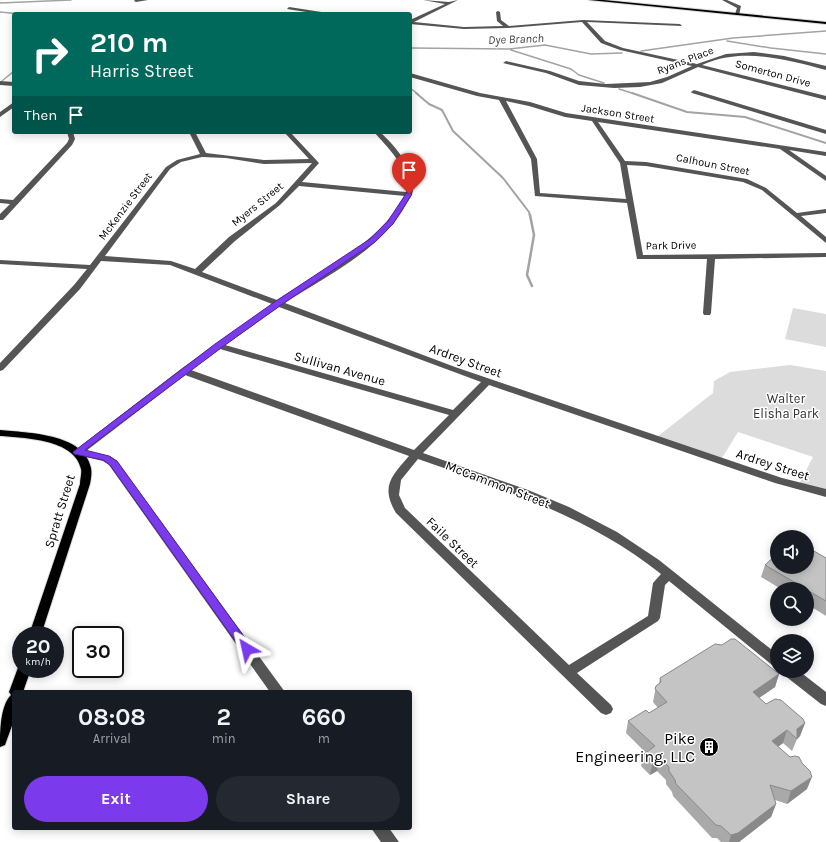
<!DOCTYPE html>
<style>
body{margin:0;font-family:Karla,sans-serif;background:#242831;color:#f1f3f6;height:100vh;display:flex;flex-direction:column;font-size:15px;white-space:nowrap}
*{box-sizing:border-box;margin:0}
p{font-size:13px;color:#9ea1a6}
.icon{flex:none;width:22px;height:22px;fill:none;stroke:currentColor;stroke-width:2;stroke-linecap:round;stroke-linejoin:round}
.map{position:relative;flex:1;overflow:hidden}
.panel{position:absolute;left:12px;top:690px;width:400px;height:140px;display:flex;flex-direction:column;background:#171b24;border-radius:4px;box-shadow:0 2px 10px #0003}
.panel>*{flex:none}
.guide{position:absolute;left:12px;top:12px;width:400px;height:122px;border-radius:4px;box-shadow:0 2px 10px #0003;background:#00695c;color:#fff;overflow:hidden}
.tools{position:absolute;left:770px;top:530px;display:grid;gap:8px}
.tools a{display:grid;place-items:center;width:44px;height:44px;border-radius:50%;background:#171b24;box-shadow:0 2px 10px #0003;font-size:20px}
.speed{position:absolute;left:12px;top:626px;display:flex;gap:8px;font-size:20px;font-weight:700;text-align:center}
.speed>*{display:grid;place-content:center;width:52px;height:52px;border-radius:50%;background:#171b24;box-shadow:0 2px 10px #0003;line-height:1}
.speed small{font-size:10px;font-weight:400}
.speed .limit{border:2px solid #111;border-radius:6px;background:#fff;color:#111}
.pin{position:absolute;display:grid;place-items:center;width:34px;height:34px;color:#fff;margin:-41px -17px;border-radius:50% 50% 50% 0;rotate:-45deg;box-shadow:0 0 4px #0007}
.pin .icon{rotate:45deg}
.me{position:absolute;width:44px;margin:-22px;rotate:324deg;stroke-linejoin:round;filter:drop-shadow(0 0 3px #0008)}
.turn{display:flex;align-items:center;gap:14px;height:84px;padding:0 12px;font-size:18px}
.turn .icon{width:52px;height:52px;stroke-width:2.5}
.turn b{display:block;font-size:28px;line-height:34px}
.then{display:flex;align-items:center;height:38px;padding:0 12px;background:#0003;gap:8px;font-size:15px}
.eta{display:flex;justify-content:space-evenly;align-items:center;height:68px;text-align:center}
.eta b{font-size:24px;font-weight:700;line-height:28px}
.primary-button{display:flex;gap:8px;margin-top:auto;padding:8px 12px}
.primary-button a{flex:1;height:46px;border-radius:24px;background:#7c3aed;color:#fff;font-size:16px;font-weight:700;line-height:46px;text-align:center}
.primary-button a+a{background:#242831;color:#f1f3f6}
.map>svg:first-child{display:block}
.green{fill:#dcdcdc}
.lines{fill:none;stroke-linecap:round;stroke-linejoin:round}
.stream-far2{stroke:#a3a3a3;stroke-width:1.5}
.stream-far1{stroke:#a3a3a3;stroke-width:2}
.stream{stroke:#a3a3a3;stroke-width:2.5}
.major-casing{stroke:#dbdbdb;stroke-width:2}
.minor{fill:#555;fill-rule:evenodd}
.major{fill:#000;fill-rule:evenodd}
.wall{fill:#a9a9a9}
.shaded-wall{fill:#898989}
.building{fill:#c4c4c4;stroke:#898989}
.route{fill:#7c3aed;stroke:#51269a}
.labels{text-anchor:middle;stroke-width:3;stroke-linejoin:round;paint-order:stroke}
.far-street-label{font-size:11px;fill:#000;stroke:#fff}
.far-water-label{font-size:12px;font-style:italic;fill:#444;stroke:#fff}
.street-label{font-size:13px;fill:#000;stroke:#fff}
.park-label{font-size:13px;fill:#333;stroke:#fff}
.near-poi-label{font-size:16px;fill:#000;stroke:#fff;text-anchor:end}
</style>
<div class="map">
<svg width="826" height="842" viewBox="0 0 826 842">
<rect width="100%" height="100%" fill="#fff"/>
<path class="green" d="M793,308l33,6v33l-41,-8z
M790,365l36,6v121l-28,-6 15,-29 -75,-25 -16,26 -65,-21 56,-44 1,-12 16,-9z"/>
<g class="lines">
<path class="stream-far2" d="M0,3l71,-3
M0,12l20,2
M130,14h29
M727,41l44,7 55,6
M410,48l99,1 36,-4 46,9 31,-1
M511,50l60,19 8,6 25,8
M641,51l92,-13 93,-7
M2,81l12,-10
M410,88l8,6
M619,89l16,5"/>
<path class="stream-far1" d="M416,93l13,11 13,6 11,21 50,47 26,34 1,4
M632,93l55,19 58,5 81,26"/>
<path class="stream" d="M530,215l4,20 -7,40 5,11"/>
<defs>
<path id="major" d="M589,0h15l222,22v2z
M0,430c28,3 84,3 91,38 1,5 0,11 -1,16l-49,151h-12l51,-151c0,-5 2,-11 1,-15 -6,-30 -57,-31 -81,-33z
M19,665h2v4h10l-8,23h-9v28l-9,25 -5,2c0,-15 0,-41 11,-52l-2,-3z"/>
</defs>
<use href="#major" class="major-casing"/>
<path class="minor" d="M135,0h13l-12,2 -2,-1z
M423,0l26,2 9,-2 -44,22 50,5 39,-1 -6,-5 -1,-9 2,-1 2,1 1,8 8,6 74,-6 97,4 2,2 -95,-4 18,19 18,7 74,16 29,-10 28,-2 30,4 42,10v4c-40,-11 -84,-23 -124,-5l124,31v4l-128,-33 -36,16 -22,4 -26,1 -35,-3 -33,-12 -43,-10 3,-2 44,10 29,10 27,3 44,-2 17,-5 25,-11 -72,-16 -19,-7 -19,-21 -74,6 -44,1 -54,-5v-4l35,-16z
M722,0h5l14,6 -2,9 -4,-1 2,-6z
M289,7l39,6 2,1h-11l-32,-5z
M410,73l70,20 50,9 36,11 260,39v4l-37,-6 37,26v5l-46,-32 -182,-27 27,39 21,1 101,17 19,9 31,25 29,-4v4l-25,3 25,21v6l-64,-53 -19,-8 -97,-16 -19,-1 16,90 183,-2v4l-111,2 -4,54 -1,2h-6l-1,-2 4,-54h-70l-10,-56 -92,-7 -4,-37 -32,-59 -22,-4 -67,-19zM506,101l23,5 36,11 27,4 28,42 6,36 -86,-6 -3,-34z
M0,81l14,1v4l-14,-1z
M694,90l132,40v4l-134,-41 -1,-1z
M14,102v5l-14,10v-5z
M67,132h6l2,7 -3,6 -69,75h-3v-6l10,-10 -10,-1v-4l13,1 54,-57 2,-4z
M189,132h6l11,21 58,7 45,-1 -25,-27h6l29,31 -17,19 104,10c4,-24 -18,-44 -32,-60h6c14,13 33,34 33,54 1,7 -3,12 -6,17 -25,47 -80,72 -122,100l170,64 327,111 44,11v8l-51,-14 -286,-98 -66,68 105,37 41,17 48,25 42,28 118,94v12l-5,-1 -103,-84 -4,4 -5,33 -2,3 -81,52 34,32 2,4 -2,4 -5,2 -5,-2 -205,-200c-16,-27 -4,-37 13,-57l-224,-81 -99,76 24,5 7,5 168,231h-15l-161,-227 -6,-4 -29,-7 -1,-2 108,-83 91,-65 -102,-39 -69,-4 -21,28 -77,81 -3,1v-8l74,-78 13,-16 -87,-5v-4l90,5 76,-98 11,-7 23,-6zM202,157l24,1 38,6 48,-1 -36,40 -47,34 -34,32 -24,-8 -66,-5 65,-87 11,-7zM299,186l106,10c-28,49 -82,74 -128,104l-75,-28 33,-31 45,-36zM279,307l202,75 -28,28 -228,-65zM220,349l229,66 -35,35 -223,-80zM418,459c85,30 172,58 243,115l-8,9 -5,33 -79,49 -164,-157 -6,-13 2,-15z
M782,671h17l27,21v14l-5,-2 -37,-29z
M371,828h18l10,14h-18z"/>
<use href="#major" class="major"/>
</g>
<path class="wall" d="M826,558v58l-19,-12v-15h-26l-20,-12 4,-12z
M779,674l-4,13 -16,11 7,6 39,19 -5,13 -3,3 -5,12 -9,-8 -5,4 29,42 -20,15 -12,-4 1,4 -5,13 -32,25h-18l-4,-4h-5l-39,-42 -1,-4 -6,-8v-4l-9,-9 -7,4 -9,-9 3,-12 2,-1 -20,-20 2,-12 21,-8 9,-5 -5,-6 3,-16 3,-2 1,-6z"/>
<path class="shaded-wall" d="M779,674l-4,13 -26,18 4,-13z
M805,723l-5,13 -3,3v-10z
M787,730l-4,13 -15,11 4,-13z
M660,758l-3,13 -7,4 3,-13z
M812,777l-5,12 -20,15 4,-13z
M776,804l-5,13 -32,25h-10l2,-7z"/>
<path class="building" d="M807,547l19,11v43l-19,-11v-1h-1l-41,-24 12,-11v13h30z
M731,639h4l44,35 -26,18 13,12 9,-5 6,1 22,19 2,4 -8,6v10l-10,-9 -15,11 18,16 5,-1 4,1 3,6 8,8 2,6 -21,14 -21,-6 6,19 -38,29 -7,2 -10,-9 -5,-1 -40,-41 -1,-4 -6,-9v-4l-9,-9 -7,4 -9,-8 11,-8 -27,-25 18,-11 3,3 18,-11 -12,-13 1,-3 5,-4 -1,-4 55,-34 7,1z"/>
<path class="route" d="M407,192l5,2 -19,30 -18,18 -94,63 -60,43 -136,102 24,6 8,5 136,188 -1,3 -5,1 -4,-1 -133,-187 -7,-5 -29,-6 -1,-2 142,-108 61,-43 94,-62 18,-18z"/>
<defs>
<symbol id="building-disc" viewBox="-11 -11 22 22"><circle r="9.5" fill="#000" stroke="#fff"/><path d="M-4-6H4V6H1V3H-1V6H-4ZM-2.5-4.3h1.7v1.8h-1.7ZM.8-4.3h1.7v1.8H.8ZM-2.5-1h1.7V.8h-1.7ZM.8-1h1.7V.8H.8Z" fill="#fff"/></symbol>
</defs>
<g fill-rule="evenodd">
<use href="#building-disc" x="698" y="736" width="22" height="22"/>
</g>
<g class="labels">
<g class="far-street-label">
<text transform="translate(685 60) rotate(-21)" y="4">Ryans Place</text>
<text transform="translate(773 73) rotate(15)" y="4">Somerton Drive</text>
<text transform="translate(618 113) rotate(9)" y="4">Jackson Street</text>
<text transform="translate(713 164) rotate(11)" y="4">Calhoun Street</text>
<text transform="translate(257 204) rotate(-39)" y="4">Myers Street</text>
<text transform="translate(125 206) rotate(-53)" y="4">McKenzie Street</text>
<text transform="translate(671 245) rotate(-1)" y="4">Park Drive</text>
</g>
<g class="far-water-label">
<text transform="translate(516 39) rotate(-2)" y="4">Dye Branch</text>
</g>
<g class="street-label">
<text transform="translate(466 360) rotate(20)" y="5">Ardrey Street</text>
<text transform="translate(340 368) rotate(16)" y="5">Sullivan Avenue</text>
<text transform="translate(773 464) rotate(18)" y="5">Ardrey Street</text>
<text transform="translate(498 484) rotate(21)" y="5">McCammon Street</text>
<text transform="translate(59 511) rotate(-73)" y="5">Spratt Street</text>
<text transform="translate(453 542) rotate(44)" y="5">Faile Street</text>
</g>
<g class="park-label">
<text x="786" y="403">Walter<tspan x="786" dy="15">Elisha Park</tspan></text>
</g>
<g class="near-poi-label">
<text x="695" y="744">Pike<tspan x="695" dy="18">Engineering, LLC</tspan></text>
</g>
</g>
</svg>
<div class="tools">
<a><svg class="icon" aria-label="sound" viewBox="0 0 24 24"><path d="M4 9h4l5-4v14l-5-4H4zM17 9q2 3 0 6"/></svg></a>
<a><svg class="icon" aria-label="search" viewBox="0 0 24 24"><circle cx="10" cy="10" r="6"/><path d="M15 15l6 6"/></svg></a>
<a><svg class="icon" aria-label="layers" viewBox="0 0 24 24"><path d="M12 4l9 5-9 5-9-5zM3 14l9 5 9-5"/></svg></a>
</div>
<div class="speed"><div>20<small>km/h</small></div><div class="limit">30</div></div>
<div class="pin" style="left:409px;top:194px;background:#d93025"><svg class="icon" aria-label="arrive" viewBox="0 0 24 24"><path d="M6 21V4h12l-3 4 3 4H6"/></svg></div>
<svg class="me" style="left:247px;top:649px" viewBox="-20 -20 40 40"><path d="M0-17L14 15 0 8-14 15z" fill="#7c3aed" stroke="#fff" stroke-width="4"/></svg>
<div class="guide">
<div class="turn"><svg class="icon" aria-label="right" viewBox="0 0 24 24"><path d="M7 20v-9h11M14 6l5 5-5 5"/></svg><div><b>210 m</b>Harris Street</div></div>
<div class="then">Then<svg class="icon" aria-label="arrive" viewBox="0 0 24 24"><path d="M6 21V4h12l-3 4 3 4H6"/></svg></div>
</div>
<section class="panel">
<div class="eta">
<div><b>08:08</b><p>Arrival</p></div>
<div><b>2</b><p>min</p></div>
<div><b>660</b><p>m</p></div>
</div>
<div class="primary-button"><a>Exit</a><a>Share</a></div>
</section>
</div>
